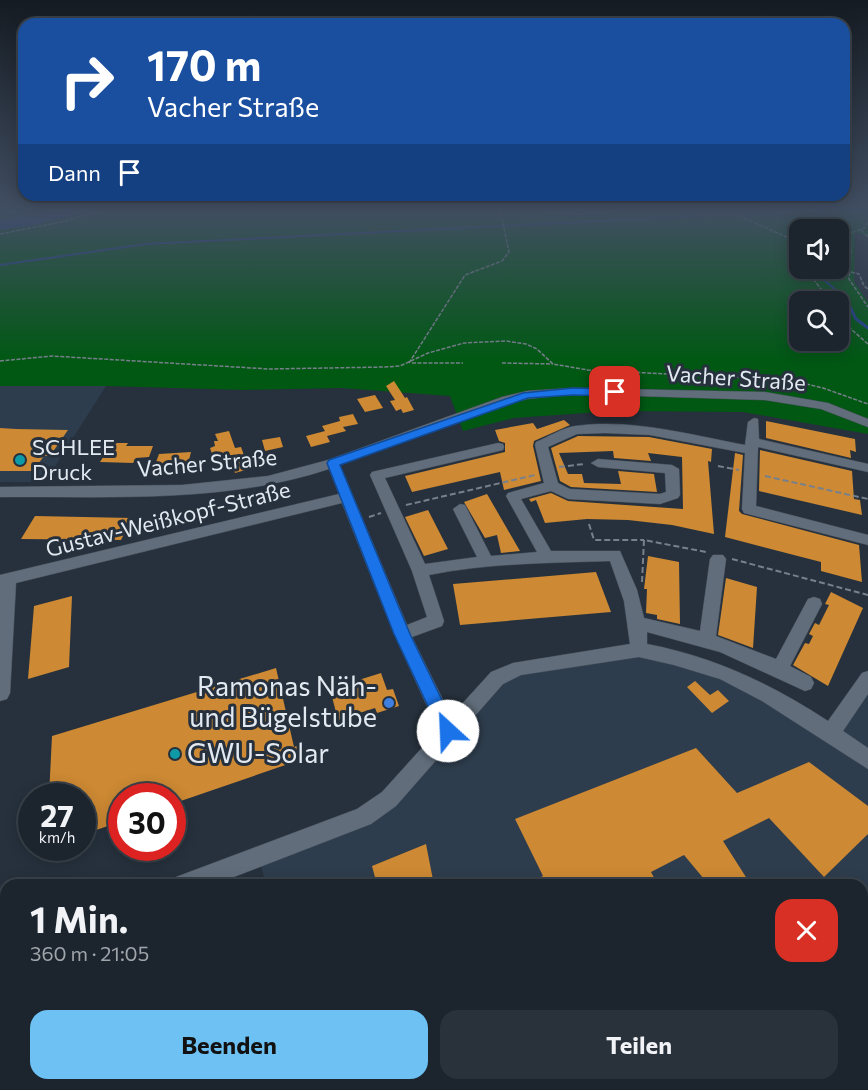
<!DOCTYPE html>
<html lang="de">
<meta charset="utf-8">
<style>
body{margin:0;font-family:Commissioner,sans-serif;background:#29313a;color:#f1f3f6;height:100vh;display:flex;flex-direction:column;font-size:22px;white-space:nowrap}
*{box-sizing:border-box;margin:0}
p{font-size:20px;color:#a0a5aa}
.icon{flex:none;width:33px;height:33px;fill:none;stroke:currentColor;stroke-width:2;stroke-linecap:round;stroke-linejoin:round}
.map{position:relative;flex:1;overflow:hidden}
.drawer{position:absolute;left:0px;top:879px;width:868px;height:212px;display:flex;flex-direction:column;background:#1c252e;border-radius:18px 18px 0 0;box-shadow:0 3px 15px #0003,0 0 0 2px #3a424a}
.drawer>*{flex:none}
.top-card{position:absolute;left:18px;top:18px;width:832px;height:183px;border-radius:18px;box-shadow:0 3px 15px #0003,0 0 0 2px #3a424a;background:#1a4fa0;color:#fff;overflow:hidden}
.fabs{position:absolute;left:789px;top:219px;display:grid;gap:12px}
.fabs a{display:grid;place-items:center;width:60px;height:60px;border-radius:12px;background:#1c252e;box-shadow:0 3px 15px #0003,0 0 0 2px #3a424a;font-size:30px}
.speed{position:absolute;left:18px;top:783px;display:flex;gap:12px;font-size:30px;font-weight:700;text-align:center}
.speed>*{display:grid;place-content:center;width:78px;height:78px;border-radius:50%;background:#1c252e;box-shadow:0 3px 15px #0003,0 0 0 2px #3a424a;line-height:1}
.speed small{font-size:15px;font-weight:400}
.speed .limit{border:9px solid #d22;background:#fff;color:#111}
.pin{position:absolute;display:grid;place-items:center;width:51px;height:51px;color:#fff;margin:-26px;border-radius:12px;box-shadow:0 3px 9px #0006}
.me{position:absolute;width:66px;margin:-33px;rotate:335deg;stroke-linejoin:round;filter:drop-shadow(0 0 4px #0008)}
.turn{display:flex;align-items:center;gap:21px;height:126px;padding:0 30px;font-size:27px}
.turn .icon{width:78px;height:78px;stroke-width:2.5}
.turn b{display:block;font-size:42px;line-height:51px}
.then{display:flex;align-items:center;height:57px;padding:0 30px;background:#0003;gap:12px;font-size:22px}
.round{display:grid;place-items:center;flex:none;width:63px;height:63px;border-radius:18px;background:#29313a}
.head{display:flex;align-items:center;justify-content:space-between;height:102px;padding:0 30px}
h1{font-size:36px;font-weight:700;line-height:45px}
.button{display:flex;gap:12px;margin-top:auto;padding:12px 30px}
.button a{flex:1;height:69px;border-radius:18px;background:#6dc2f3;color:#111;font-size:24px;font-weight:700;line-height:69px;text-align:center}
.button a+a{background:#29313a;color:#f1f3f6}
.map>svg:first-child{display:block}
.built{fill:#2e3d4d}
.green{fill:#005813;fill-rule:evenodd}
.water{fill:#21428c}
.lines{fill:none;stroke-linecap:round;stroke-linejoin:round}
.stream-far1{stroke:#21428c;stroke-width:2}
.stream{stroke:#21428c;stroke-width:3}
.building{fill:#cd8933}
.minor-casing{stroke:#464f59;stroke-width:1}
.path-far1{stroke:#77808b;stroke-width:1.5;stroke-dasharray:4 1.5;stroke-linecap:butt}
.path{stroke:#77808b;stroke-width:2;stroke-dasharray:6 3;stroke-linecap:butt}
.minor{fill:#616d7b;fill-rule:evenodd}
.route{fill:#1a73e8;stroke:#114b97;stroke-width:1.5}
.culture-dot{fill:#0f9aa8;stroke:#26313d;stroke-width:2}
.shop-dot{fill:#3f7fe0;stroke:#26313d;stroke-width:2}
.labels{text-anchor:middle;stroke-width:6;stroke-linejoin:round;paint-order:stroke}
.street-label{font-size:22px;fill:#e2e9f1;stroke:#26313d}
.poi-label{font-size:22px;fill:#e2e9f1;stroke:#26313d;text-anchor:start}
.near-poi-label{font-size:27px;fill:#e2e9f1;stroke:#26313d;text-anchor:end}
</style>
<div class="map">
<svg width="868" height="1090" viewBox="0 0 868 1090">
<rect width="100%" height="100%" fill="#26313d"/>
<path class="built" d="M0,386h106l-61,96h-45z
M639,650l86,23 106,60 37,-53v290l-5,3 -1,-88h-596l-7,-28 105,-40 133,-139z
M308,1085h353l-10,5h-342z"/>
<path class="green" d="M0,209h861l7,2v26l-13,-5 -1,50 14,20v132l-125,-22 -128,-1 -101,7 -51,13 -13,-35 -109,-8 -96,2 -139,-4h-106zM800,230h38v38h-38zM800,302h38v38h-38z
M868,970v120h-217l10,-6h201v-111z
M6,983v101h302l1,6h-309v-105z"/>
<path class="water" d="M60,209h37l-67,17 -30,4v-10z"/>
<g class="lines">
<path class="stream-far1" d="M823,212l4,7 -5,5 2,6
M0,265l146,-21 652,-33 27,2
M833,268l1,7 -9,1 -1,4 23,19 5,11"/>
<path class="stream" d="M851,309l5,10 12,9"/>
</g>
<path class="building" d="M394,381l11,17 2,-1 7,13 -11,3 -2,-4 -5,2 -6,-10 5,-1 -9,-14z
M375,395l8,13 -18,4 -8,-13z
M353,414l5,10 -15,3 3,4 -19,5 3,6 -19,5 -5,-11 19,-5 -3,-5 18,-5 -1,-4z
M564,420l6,5 -36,16 -1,5 8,35 -37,9 -4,-18 -88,20 -7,-16 100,-24v-9l-6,-2 -4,-11 38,-7 4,6z
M766,421l89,18 1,13 -6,-2 1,8 -85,-20z
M0,428l16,1 52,1 -18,26h-6l-11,15h-33z
M229,431l6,17 6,-1 8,22 -14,4 -4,-12 -6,1 -1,-5 -10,3 -4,-12 5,-2 -1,-5h4l-3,-7z
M578,436l71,1 63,12 -1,13 -3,-1 6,73 -42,-9 -44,-5 -41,-1 -42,4 -9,-23 -5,2 -2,-3 22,-6 17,8 115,8 -1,-52 -34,-4 3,8 -37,-3 -1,-7 -54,2 9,21h14l2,9 37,1 -3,-13 36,3 3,18 -86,-5 -11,-6 -9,-33z
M280,437l3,10 -18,4 -3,-11z
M112,443h16l-2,3h27l-4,11 -13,1 -3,5 -33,-1z
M760,450l92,21 2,28 6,1 2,15 -103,-24z
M191,452l-3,12 -33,1 4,-11z
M735,453l8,2 -4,56 3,3 117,31 3,37 -41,-11v-9l-96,-25z
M487,494l33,57 -19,2 -4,-18 -12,3 -21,-36z
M428,510l20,39 -24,7 -19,-39z
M35,516l97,2 -11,22 -100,-1z
M648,556l31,6 1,62 -23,-5v-4l-11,-2 1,-24h-3z
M596,572l15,40 -151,13 -7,-41z
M726,578l31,9 -4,61 -35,-13z
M831,592l32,16 -35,78 -35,-21 12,-22 4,1 4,-8 -4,-2 6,-11 4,2 10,-20 -4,-1z
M72,596l-3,71 -41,12 6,-73z
M276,668l18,79 3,-1 3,14 -128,44v-8h-50v25l-40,14v-39h-33l3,-60z
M381,673l6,17 6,-1 6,17 -22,7 -2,-5 -37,12 -8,-31z
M695,681l15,14 8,-5 11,11 -17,12 -25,-26z
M696,748l41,45 72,-31 59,44v28l-44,43 -55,-59 -46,23 28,44h-42l-25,-30 -33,17 7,13h-134l19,-9 -28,-57z
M426,844l8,41h-57l-5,-19z"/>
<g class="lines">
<defs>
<path id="minor" d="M573,388l192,4 63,11 40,16v8l-47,-18 -56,-9 -192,-6 -46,5 -17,4 -170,62 67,160 20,-8 -15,-46 -42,-96 2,-3 126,-29 5,1 1,3 -1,3 -118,28 40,86 52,-7 -24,-48 7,-5 5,1 26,51 46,-4 -31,-56 2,-3 36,-10 -9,-38 1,-3c12,-5 26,-14 39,-16 56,-8 116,9 170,19l3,-23 6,-4 4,1 1,20 109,25v8l-110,-25 -2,59 112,29v10l-124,-32 -2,-4 3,-56 -95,-18 -45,-2 -28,1 -29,13 10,36 12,6 90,5 6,-2 -1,-19 -67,-6 -7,-4 7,-4 74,6 7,4 1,26 -2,3 -18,6 -92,-5 -17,-8 -30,8 30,52h69l17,39 7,28 56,13 10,-72 3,-4h10l3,4 -10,77 60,23 32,-60 6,-2 6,2 2,5 -32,62 21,11 3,6 -3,6 -6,2 -85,-39 -73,-20v12c68,13 124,40 181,77l34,-48 6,-2v23l-25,37 25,17v21l-106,-68 -42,-22 -46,-14 -35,-8 -118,18 -18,9 -107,122 -25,18 -158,61h-40l3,-8 8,-3 173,-65 25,-17 56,-62 -44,-96 -52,-131 -326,80 -6,110 -3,6 -7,2v-126l339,-81 -10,-25c-105,35 -220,27 -329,28v-10l182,-2 86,-9 60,-16 174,-63 25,-6zM610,561l14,40 6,43 -117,19 -22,9 -40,44 -39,-79 30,-11 2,-5 -15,-46c59,-12 121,-12 181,-14z
M6,940v24l-6,2v-24z"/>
</defs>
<use href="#minor" class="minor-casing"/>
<path class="path-far1" d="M527,209l51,5 52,-5
M724,209l76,34
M810,209l9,2
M0,215l38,-6
M861,230l7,7
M0,234l66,-13 38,-12
M851,250l-2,29 19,28
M838,255l13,-5 -1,-17 15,-5 3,-8
M817,268l-3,12 17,22
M851,272l8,2 5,12 4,3
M838,314l5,8 25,22
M0,361l52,-5 217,13 116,-2 15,-1 28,-13 36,-10 42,-2 20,3 11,5 16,15 35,6 202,10 33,8 45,16
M409,363l56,-88 37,-14 7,-9 -9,-43
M412,363h51
M502,363l51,1"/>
<path class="path" d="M718,466l21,4
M559,467l25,-3
M765,476l103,23
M406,505l129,-30
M369,517l12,-4
M589,524l5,16h50
M732,559l136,36
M642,582l2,-42 62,12"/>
<use href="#minor" class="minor"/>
</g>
<linearGradient id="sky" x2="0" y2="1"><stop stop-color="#151b22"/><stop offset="0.58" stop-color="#414e62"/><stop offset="1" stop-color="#414e62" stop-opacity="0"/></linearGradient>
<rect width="868" height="362" fill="url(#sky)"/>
<path class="route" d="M573,388l42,1 6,3 -6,4 -42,-1 -45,3 -188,67 70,169 47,97 -3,5 -6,3 -6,-3 -48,-102 -67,-171 2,-3 194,-67z"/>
<g class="culture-dot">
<circle cx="20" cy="460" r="6"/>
<circle cx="175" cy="754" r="6"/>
</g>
<circle class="shop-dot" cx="389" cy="703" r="6"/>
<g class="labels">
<g class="street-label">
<text transform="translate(736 378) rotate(4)" y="8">Vacher Straße</text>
<text transform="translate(207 463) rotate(-5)" y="8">Vacher Straße</text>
<text transform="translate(168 519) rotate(-14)" y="8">Gustav-Weißkopf-Straße</text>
</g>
<g class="poi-label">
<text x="32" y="455">SCHLEE<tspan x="32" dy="25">Druck</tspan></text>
</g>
<g class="near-poi-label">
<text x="377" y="696">Ramonas Näh-<tspan x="377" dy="31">und Bügelstube</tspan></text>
<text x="187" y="763" text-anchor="start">GWU-Solar</text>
</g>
</g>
</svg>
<div class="fabs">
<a><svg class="icon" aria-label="sound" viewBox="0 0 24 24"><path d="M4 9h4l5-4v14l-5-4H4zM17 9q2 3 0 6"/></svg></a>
<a><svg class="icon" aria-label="search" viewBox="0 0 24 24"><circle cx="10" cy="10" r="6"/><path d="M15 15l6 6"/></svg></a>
</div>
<div class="speed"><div>27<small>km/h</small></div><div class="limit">30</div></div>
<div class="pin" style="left:615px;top:392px;background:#d93025"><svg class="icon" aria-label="arrive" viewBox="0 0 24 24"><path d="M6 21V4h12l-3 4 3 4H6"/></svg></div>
<svg class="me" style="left:448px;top:731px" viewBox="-20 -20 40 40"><circle r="19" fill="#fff"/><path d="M0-13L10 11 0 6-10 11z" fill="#1a73e8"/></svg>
<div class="top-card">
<div class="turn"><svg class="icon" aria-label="right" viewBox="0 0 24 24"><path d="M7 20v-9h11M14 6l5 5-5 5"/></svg><div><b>170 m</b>Vacher Straße</div></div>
<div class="then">Dann<svg class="icon" aria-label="arrive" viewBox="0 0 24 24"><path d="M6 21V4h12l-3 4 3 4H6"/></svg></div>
</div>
<section class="drawer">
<div class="head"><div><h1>1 Min.</h1><p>360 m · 21:05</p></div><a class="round" style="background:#d93025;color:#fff"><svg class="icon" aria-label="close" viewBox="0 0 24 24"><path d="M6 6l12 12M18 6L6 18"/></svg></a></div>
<div class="button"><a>Beenden</a><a>Teilen</a></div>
</section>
</div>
